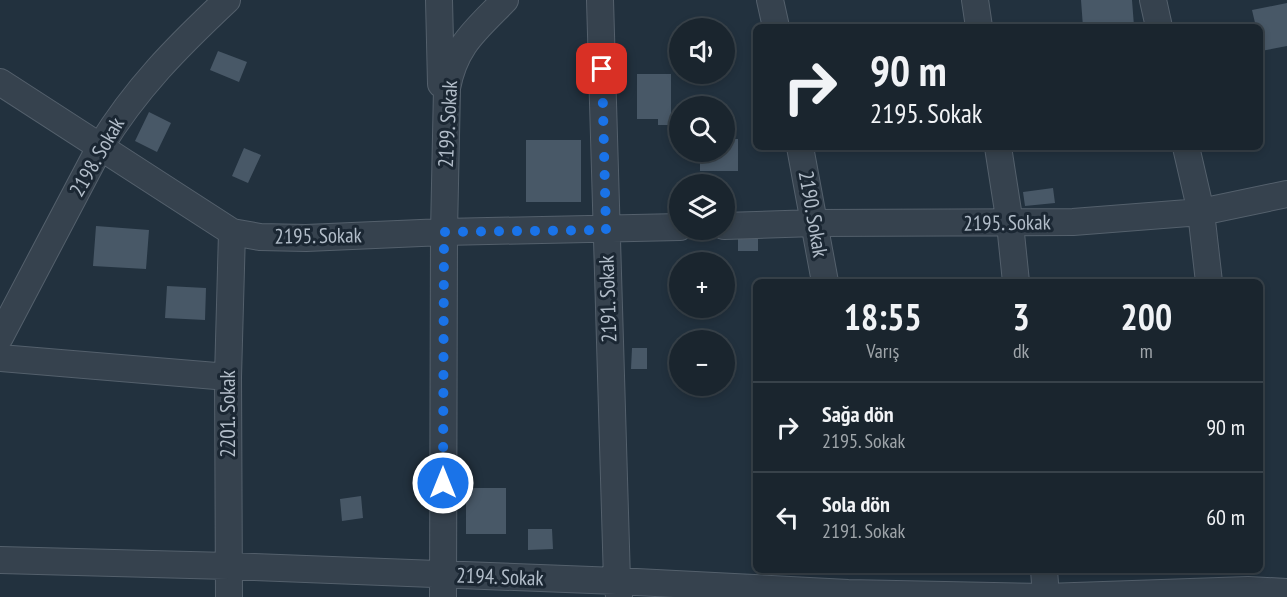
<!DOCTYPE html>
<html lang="tr">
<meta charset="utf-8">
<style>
body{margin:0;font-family:"PT Sans Narrow",sans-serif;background:#232d36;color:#f1f3f6;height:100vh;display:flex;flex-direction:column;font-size:22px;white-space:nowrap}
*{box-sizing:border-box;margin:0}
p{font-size:20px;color:#9fa5aa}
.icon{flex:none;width:33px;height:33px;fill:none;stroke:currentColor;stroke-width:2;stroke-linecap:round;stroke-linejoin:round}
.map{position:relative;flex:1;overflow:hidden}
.panel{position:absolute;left:753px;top:279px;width:510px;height:294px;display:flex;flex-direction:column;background:#1a252e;border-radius:9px;box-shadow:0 3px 9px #0003,0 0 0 2px #38424a}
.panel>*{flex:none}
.banner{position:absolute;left:753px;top:24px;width:510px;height:126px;border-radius:9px;box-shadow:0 3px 9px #0003,0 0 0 2px #38424a;background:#1a252e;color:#f1f3f6;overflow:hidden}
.buttons{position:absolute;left:669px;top:18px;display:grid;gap:12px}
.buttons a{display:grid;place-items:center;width:66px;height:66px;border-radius:50%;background:#1a252e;box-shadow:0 3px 9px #0003,0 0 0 2px #38424a;font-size:30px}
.pin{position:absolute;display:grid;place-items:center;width:51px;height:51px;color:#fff;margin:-26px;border-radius:12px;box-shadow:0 3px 9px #0006}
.me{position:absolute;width:66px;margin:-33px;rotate:0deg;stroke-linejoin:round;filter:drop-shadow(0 0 4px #0008)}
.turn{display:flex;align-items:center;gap:21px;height:126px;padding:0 18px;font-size:27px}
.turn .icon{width:78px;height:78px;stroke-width:2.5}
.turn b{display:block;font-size:42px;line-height:51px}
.eta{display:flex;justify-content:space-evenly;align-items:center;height:102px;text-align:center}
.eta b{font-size:36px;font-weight:600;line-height:42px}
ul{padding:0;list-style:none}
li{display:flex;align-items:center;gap:18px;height:90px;padding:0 18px;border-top:2px solid #38424a}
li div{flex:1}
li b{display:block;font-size:22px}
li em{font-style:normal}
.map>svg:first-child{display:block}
.building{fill:#485867}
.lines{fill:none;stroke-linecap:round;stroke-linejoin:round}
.minor-casing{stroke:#54606c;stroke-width:28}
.minor{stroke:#36424e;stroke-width:26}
.route{stroke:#1a73e8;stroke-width:10;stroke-dasharray:0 18}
.labels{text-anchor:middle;stroke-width:6;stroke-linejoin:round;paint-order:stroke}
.street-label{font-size:21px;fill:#b2bdc9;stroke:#1b2733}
</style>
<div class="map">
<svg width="1287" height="597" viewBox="0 0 1287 597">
<rect width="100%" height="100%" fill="#22313e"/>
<path class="building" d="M1081,0h51l2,26 -51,1z
M1287,3v43l-26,5 -1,-24h-4l-4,-17z
M218,51l29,11 -8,20 -29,-12z
M637,74h34v51h-13v-6h-21z
M149,112l22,11 -14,29 -22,-11z
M724,116l11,1v17h-11z
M724,139h14v32h-38v-19h24z
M526,140h55v62h-55z
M244,148l17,7 -13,28 -16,-7z
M698,178h16v6h-16z
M1053,188l2,15 -30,3 -2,-14z
M96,226l53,4 -3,39 -53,-3z
M738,234h20v17h-20z
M1047,277v5h-9l-1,-4z
M167,286l39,2 -1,32 -40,-2z
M632,348h15v21h-16z
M466,488h40v46h-40z
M361,496l2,22 -21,3 -2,-22z
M528,529h24l1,20 -25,1z"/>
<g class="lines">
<defs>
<path id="minor" d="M439,0l2,84
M600,0l17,581 2,15
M770,0l6,27
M975,0l4,27
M1153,0l6,27
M0,82l232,150 28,5 46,1 138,-6 236,-5
M800,147l25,135
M998,147l12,77 6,58
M1186,147l15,65 8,70
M724,226l92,-3 257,-1 128,-10 86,-18
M0,337l100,-190c36,-59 77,-100 127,-147
M0,358l228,19
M0,560l228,6 389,15 231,12 198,4 202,-7 39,2
M1044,570l2,27
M229,597l-1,-220 4,-145
M443,597l1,-365 3,-144c8,-43 29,-58 58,-88"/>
</defs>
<use href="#minor" class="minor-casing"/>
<use href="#minor" class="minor"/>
</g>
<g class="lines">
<path class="route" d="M443,483l1,-251 162,-2 -4,-161"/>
</g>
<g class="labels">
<g class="street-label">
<text transform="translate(448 124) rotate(-87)" y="7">2199. Sokak</text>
<text transform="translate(97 157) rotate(-60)" y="7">2198. Sokak</text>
<text transform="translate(813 214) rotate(80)" y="7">2190. Sokak</text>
<text transform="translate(1007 223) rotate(-1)" y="7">2195. Sokak</text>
<text transform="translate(318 236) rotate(-1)" y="7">2195. Sokak</text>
<text transform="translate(608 299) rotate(-92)" y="7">2191. Sokak</text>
<text transform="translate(228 414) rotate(-90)" y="7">2201. Sokak</text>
<text transform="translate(500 577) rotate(2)" y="7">2194. Sokak</text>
</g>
</g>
</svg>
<div class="buttons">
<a><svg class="icon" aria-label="sound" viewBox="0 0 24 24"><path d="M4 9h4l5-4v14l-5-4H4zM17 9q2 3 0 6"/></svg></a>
<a><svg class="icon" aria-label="search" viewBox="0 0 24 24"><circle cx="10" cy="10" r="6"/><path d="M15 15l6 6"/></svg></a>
<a><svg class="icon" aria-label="layers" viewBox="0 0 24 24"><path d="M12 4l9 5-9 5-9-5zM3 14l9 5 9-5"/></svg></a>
<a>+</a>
<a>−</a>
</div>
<div class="pin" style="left:602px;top:69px;background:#d93025"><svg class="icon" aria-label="arrive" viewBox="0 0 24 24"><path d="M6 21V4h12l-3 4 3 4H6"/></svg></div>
<svg class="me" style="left:443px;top:483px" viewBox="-20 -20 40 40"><circle r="17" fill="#1a73e8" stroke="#fff" stroke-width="3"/><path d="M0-11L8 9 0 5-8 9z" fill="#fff"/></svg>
<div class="banner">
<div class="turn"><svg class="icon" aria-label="right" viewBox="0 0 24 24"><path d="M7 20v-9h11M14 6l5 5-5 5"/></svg><div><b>90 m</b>2195. Sokak</div></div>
</div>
<section class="panel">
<div class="eta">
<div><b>18:55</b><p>Varış</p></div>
<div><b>3</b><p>dk</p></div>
<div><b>200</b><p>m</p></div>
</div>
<ul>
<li><svg class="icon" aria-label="right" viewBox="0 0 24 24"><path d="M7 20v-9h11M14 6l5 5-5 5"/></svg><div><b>Sağa dön</b><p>2195. Sokak</p></div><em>90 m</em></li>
<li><svg class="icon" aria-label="left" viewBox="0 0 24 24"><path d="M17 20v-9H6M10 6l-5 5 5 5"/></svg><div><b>Sola dön</b><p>2191. Sokak</p></div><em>60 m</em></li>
</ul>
</section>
</div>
